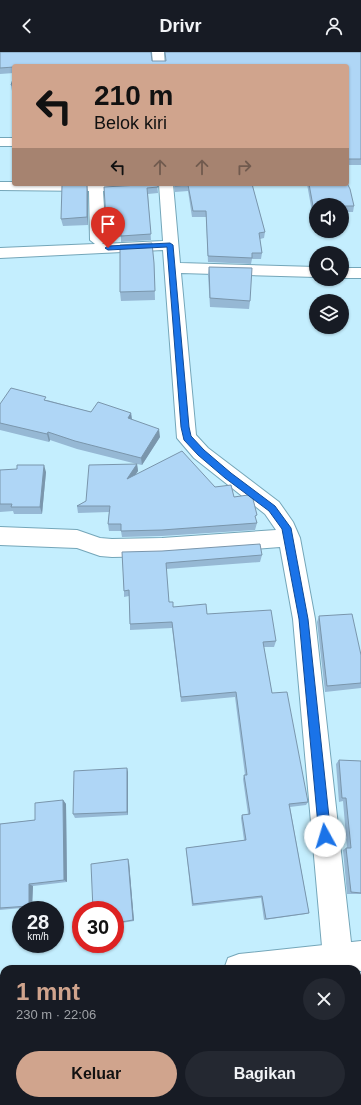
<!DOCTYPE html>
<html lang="id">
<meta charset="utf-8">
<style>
body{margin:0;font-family:Arial,sans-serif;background:#242831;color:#f1f3f6;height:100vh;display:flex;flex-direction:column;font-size:15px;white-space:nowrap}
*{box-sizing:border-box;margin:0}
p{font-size:13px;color:#9ea1a6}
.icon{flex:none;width:22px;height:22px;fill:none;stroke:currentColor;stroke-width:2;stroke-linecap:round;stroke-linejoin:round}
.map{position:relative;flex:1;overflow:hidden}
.drawer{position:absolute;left:0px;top:913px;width:361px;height:140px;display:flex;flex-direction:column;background:#171b24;border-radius:12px 12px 0 0;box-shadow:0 1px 3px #0004}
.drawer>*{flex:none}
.guide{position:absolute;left:12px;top:12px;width:337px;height:122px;border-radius:4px;box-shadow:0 1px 3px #0004;background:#d0a48d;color:#111;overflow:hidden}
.controls{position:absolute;left:309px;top:146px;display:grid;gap:8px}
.controls a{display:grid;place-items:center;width:40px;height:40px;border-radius:50%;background:#171b24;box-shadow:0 1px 3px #0004;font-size:20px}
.speed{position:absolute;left:12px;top:849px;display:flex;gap:8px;font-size:20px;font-weight:700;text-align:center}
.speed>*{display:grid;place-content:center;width:52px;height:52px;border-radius:50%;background:#171b24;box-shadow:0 1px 3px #0004;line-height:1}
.speed small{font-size:10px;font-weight:400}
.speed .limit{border:6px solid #d22;background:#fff;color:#111}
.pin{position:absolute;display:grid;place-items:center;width:34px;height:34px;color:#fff;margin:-41px -17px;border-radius:50% 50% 50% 0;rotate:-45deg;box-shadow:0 0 4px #0007}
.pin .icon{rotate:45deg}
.me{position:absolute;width:44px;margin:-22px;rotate:354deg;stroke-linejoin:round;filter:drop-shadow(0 0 3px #0008)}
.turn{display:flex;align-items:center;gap:14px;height:84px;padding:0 16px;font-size:18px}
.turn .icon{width:52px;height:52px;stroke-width:2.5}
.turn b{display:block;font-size:28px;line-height:34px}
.lanes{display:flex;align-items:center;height:38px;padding:0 16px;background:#0003;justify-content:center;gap:20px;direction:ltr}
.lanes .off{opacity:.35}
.round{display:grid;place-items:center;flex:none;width:42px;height:42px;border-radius:21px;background:#242831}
.summary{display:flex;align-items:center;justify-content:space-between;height:68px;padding:0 16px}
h1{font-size:24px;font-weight:600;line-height:30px;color:#d0a48d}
.button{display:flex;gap:8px;margin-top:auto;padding:8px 16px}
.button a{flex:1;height:46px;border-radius:24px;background:#d0a48d;color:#111;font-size:16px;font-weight:600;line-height:46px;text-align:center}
.button a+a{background:#242831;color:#f1f3f6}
header{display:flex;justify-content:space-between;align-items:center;height:52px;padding:0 16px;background:#171b24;font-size:18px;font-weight:600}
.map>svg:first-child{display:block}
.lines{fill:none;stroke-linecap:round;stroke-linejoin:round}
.minor-casing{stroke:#74a6b9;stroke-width:2}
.tertiary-casing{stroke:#74a6b9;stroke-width:2}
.minor{fill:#fff;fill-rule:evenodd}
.tertiary{fill:#fff;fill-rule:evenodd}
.wall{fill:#96b8d4}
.shaded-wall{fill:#7a96ac}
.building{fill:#afd6f6;stroke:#7a96ac}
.route{fill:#1a73e8;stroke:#114b97}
</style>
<header><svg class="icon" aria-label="back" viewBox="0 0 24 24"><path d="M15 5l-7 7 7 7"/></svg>Drivr<svg class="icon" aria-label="person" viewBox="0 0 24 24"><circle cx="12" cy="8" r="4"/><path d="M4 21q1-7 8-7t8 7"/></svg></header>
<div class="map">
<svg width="361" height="1053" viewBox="0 0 361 1053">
<rect width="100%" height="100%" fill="#c4eefe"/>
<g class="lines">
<defs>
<path id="minor" d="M152,0h12l1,14h-12z
M0,86h14v8h-14z
M0,130h14v2h125l-1,4 -35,3 3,49 -4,4 61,-3 -4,-57h14l7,79 136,4v10l-135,-4 15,162 12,13 71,54 14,20 7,16 15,81 39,350h-30l-31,-350 -13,-72 -118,9 -50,1 -12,-1 -23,-8 -77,-3v-18l77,3 23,8 12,1 50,-1 114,-8 -11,-16 -71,-56 -17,-20 -14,-188 -163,8v-10l95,-4 -5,-4 -1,-49 -89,-1z
M342,216h19v10h-19z
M357,987l4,2v50l-4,-2z
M4,1014v35h13l-1,4h-16v-37z"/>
<path id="tertiary" d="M361,889v30h-4v-2h-133l4,-11 11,-4z
M0,924h4v30h-4z"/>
</defs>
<use href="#minor" class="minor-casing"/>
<use href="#tertiary" class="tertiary-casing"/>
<use href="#minor" class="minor"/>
<use href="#tertiary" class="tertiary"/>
</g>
<path class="wall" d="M0,0l152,9h14l195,-9v113h-14v-99h-333v7l-14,1z
M14,24v15h-2l-1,-6z
M157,132l1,9 -10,1 3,46 -30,2v-5h-6l-1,-11h-7l-3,-39z
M173,132h79l13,48 -1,6 -4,1 2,14 -1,6h-9l-1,5 -43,-2 -2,-45h-14l-4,-26 -13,1z
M307,132h40l7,22 -1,6h-11v-7h-26v7h-4z
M88,140v33l-25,1 -2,-7z
M154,211l1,37 -34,1 -1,-9z
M209,215l41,34 -1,8 -39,-2 -2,-32z
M47,348l44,12 40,1 1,6 28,18 -18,28 -5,-1 1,7 -3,4 80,12 19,10 22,24 1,2 -2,7 -93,6 -40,1 -1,-6h-12l-1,-7 1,-12 -31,1 -1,-7 9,-5 51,-37 -60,-15 -27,-9 -1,2 -49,-12v-26z
M0,418l46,2 -4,42h-28l-1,-3 -13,1z
M122,500l140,3 -2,7 -94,7 3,33 4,5 34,7 69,27 -2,6h-10l8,46 36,109 -2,3 -16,2 19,106 -3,1 -42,6 -3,-22 -69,8 -6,-58 58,-8 -3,-22 1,-3 6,-1 -5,-35 1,-4h1l-10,-78 -54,5 -9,-74 -42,2v-6l-1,-28 -5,1v-6z
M319,564l42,39v33l-36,4 -8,-70z
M339,708l22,1v133h-14l-4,-44 3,-2h1l-4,-47 -4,1 -3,-38z
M128,720v43l-53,3 -2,-4z
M63,748l3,4 1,78 -34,4 -1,21 -32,3v-86l35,-4z
M128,807l1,3 5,59 -19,3v-14z
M183,1052l123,1h-149z"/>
<path class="shaded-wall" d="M87,133l1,7v33l-1,-8z
M131,361l1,8 -4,-3z
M159,377l1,8 -18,28 -1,-7z
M48,380l2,8 -1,2 -2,-8z
M137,412l1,7 -10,15 -1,-7z
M44,413l2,7 -4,42 -2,-7z
M127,716l1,4v43l-1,-3z
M63,748l3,4 1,78 -3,-2z
M128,807l1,3 5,59 -1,-1z
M29,832l4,2 -1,21 -3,-1z"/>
<path class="building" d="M0,0h151l1,9h14l-1,-9h196v107h-14v-93h-333v1l-14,1z
M14,24v9h-3z
M347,131l3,6 4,17h-12v-1h-26v1h-3l-4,-22h38z
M157,132l1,3 -11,1 4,46 -30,2v-5l-7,1v-12h-8l-2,-33z
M175,132h77l13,48 -6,1 3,20h-10v5l-44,-2 -2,-45h-13l-5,-26 -13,1z
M62,133h25v32l-26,2z
M152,191l2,20 1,28 -35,1v-47z
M209,215l43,1 -2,33 -40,-3z
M11,336l35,9 -2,3 47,12 7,-10 33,11 -3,5 31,11 -18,29 -66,-17 -27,-9 -1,2 -47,-11v-19z
M182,399l33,36 16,-2 3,12 14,-2 5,4 4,16 -2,1 2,7 -95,7 -41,1v-7h-13l2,-18h-33l9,-5 3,-36 48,-1 -10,15z
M17,413h27l-4,42h-29l1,-3h-12v-34l17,-1z
M260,492l2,11 -96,8 3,39h4v5l33,-3 1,10 64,-4 5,31 -13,1 9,51 15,-1 21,110 -19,2 20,109 -43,6 -4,-23 -69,8 -7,-56 60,-8 -4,-25 8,-1 -6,-39h3l-11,-83 -55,5 -9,-75 -42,2 -1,-34 -5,1 -2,-39 40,-1z
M352,562l9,41v28l-34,3 -8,-70z
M339,708l22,1v132l-10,-1 -5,-44h5l-5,-50h-4z
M127,716v44l-54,2 1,-43z
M63,748l1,80 -35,4v22l-29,2v-84l35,-4v-17z
M128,807l5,61 -18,3v-13h-22l-2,-46z
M24,1049h92l-1,4h-91z
M183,1049h122l1,4h-123z"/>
<path class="route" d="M170,191l3,2 16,182 2,9 13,14 27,23 44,33 16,22 17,91 23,217 -2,4 -4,2 -4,-2 -2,-4 -20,-217 -17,-90 -13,-18 -44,-33 -27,-23 -14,-15 -3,-13 -14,-180 -59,3 -3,-2 3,-2z"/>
</svg>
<div class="controls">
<a><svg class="icon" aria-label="sound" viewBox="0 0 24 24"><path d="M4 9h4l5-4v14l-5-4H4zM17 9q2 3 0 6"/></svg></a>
<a><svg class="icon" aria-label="search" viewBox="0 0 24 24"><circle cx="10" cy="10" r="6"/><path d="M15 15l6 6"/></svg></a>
<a><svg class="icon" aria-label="layers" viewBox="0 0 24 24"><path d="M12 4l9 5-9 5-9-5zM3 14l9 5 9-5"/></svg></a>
</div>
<div class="speed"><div>28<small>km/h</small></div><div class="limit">30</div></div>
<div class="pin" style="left:108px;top:196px;background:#d93025"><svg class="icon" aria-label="arrive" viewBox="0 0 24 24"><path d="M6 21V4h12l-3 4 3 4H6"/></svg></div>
<svg class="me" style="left:325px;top:784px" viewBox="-20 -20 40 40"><circle r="19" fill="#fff"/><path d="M0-13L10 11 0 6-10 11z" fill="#1a73e8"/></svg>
<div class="guide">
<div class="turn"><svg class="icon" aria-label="left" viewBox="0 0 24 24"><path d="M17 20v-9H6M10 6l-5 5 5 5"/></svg><div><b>210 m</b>Belok kiri</div></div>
<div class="lanes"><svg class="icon" aria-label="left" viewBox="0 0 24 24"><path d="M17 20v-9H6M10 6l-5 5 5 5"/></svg><svg class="icon off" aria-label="ahead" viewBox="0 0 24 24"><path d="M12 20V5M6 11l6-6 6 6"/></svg><svg class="icon off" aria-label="ahead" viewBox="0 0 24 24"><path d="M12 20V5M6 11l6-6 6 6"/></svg><svg class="icon off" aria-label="right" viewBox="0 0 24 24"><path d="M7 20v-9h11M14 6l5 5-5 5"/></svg></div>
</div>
<section class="drawer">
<div class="summary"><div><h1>1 mnt</h1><p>230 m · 22:06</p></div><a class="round"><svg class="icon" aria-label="close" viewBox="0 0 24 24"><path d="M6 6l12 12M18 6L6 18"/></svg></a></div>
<div class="button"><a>Keluar</a><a>Bagikan</a></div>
</section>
</div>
